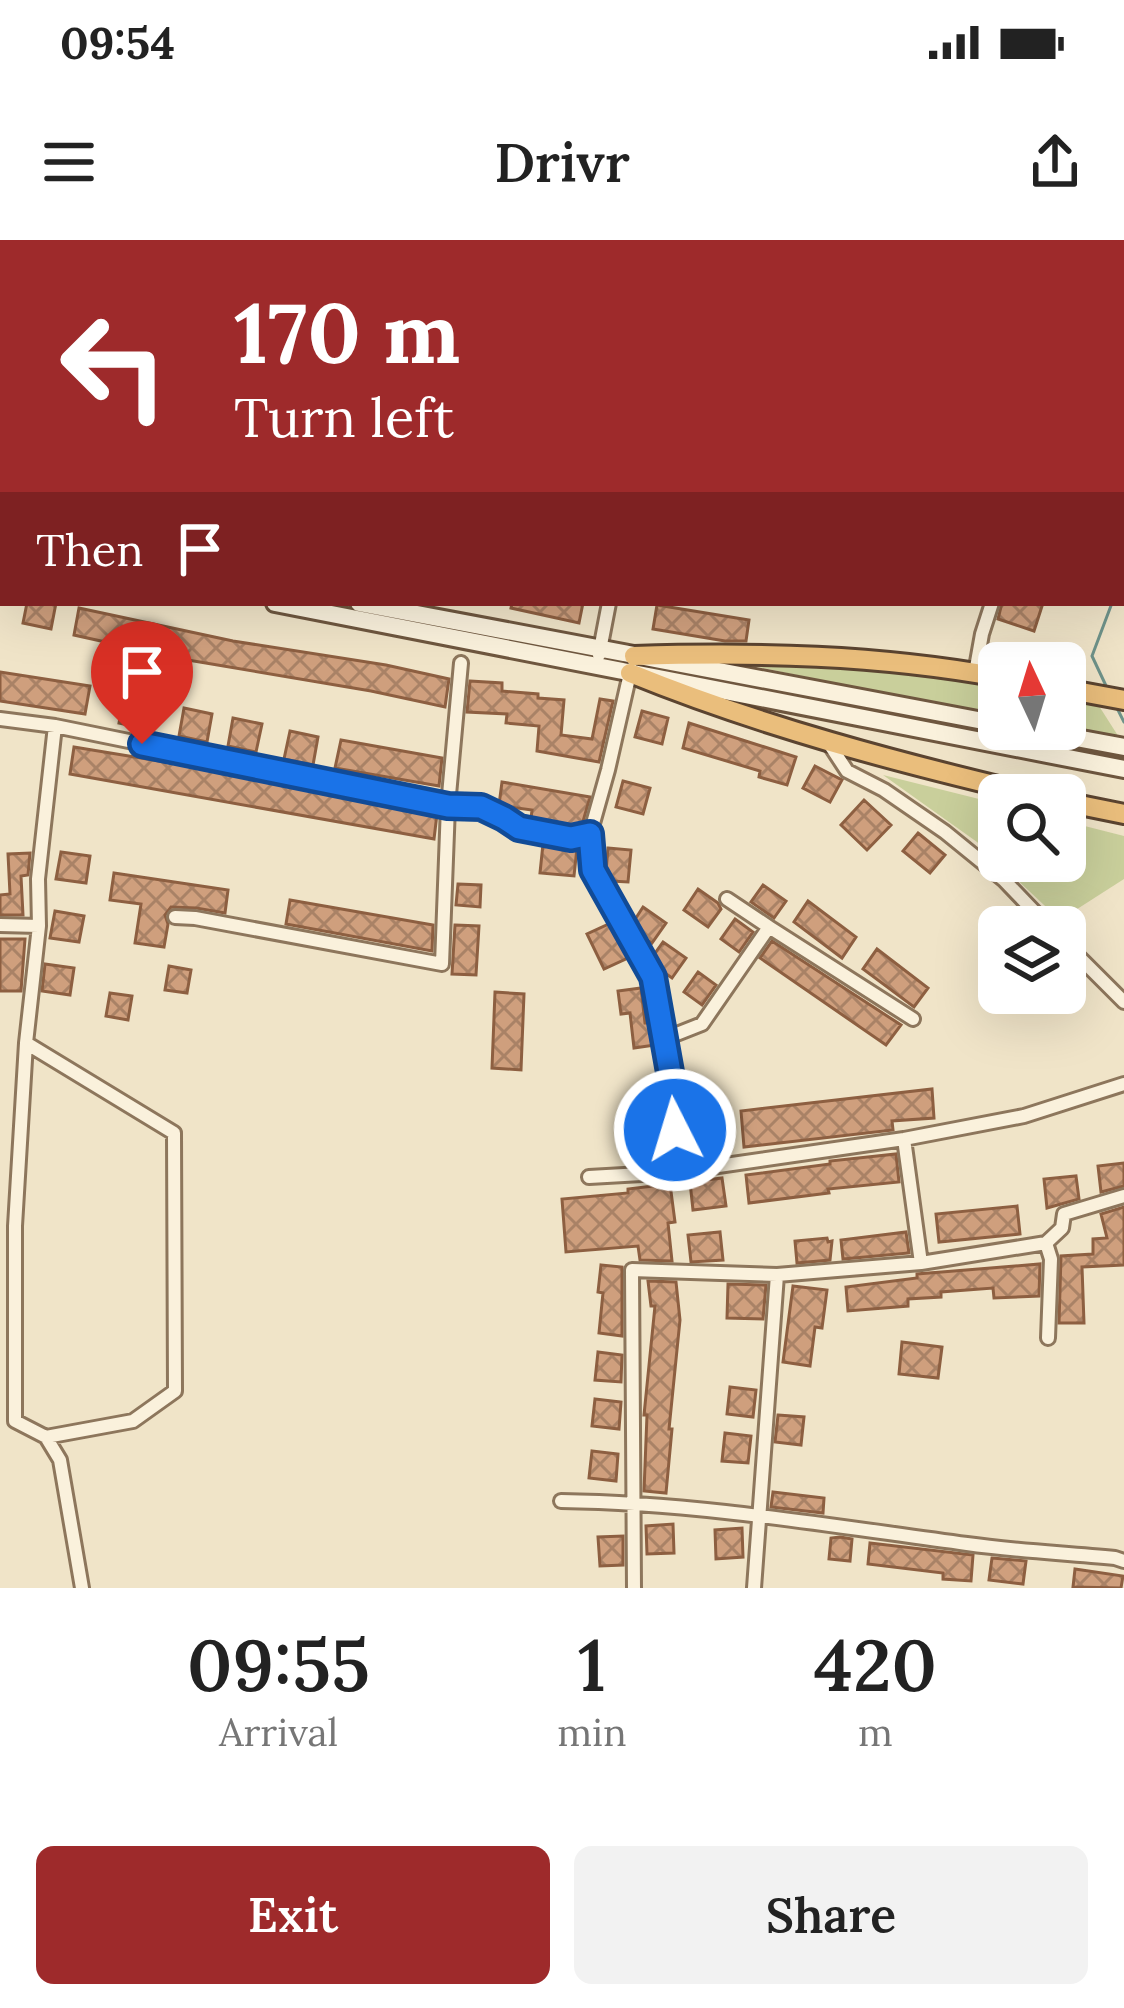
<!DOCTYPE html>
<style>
body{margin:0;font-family:Lora,serif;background:#f2f2f2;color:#222;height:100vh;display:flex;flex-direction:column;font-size:45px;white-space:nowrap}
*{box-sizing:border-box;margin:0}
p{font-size:39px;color:#767676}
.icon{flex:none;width:66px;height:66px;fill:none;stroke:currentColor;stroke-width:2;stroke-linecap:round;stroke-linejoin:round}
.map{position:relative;height:1348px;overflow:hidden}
.side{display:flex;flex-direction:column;background:#fff;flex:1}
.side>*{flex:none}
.hud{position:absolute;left:0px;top:0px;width:1125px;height:366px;box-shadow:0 12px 48px #0002;background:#9e2a2b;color:#fff;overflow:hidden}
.needle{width:78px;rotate:356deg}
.controls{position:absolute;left:978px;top:402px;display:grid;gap:24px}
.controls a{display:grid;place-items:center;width:108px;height:108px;border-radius:18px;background:#fff;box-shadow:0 12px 48px #0002;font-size:60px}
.pin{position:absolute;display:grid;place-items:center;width:102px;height:102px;color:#fff;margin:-123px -51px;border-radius:50% 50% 50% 0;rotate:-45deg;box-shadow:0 0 12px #0007}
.pin .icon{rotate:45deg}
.me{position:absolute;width:132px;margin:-66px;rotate:355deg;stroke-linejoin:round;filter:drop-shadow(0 0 9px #0008)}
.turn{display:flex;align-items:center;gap:42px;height:252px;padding:0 36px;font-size:54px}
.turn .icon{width:156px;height:156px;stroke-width:2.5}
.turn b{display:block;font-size:84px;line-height:102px}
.then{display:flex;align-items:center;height:114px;padding:0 36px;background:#0003;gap:24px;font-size:45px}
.eta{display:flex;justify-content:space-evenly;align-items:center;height:204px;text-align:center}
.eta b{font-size:72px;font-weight:600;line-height:84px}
.action{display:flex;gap:24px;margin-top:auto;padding:24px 36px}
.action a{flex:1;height:138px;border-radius:18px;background:#9e2a2b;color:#fff;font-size:48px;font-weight:600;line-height:138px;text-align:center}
.action a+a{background:#f2f2f2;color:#222}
.status{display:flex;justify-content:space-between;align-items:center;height:84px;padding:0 60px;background:#fff;direction:ltr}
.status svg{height:33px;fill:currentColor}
header{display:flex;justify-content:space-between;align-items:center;height:156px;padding:0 36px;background:#fff;font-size:54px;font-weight:600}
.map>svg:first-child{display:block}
.green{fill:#c9cf9b}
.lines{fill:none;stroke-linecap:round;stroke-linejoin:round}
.stream{stroke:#6f938a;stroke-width:3}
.building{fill:url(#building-cross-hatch);stroke:#8d5f41;stroke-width:3}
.minor-casing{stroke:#8d765c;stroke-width:18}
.secondary-casing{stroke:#6f573f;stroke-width:22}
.trunk-casing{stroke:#5b4430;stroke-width:24}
.minor{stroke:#faf1dc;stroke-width:12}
.secondary{stroke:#faf1dc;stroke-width:16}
.trunk{stroke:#eabe7c;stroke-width:18}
.route-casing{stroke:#114b97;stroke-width:30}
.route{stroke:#1a73e8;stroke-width:21}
</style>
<div class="status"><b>09:54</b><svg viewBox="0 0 49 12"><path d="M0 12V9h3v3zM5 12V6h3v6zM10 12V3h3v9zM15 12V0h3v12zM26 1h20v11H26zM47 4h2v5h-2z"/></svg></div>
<header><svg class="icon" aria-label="menu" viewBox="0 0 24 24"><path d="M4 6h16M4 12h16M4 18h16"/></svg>Drivr<svg class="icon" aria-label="share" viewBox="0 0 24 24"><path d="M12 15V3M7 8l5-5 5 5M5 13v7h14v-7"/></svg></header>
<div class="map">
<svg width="1124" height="1348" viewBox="0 0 1124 1348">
<defs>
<pattern id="building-cross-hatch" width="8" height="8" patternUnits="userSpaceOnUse" patternTransform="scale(3)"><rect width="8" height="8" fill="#cf9f7d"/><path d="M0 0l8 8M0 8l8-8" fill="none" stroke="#a98266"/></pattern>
</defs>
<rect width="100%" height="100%" fill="#f0e4c8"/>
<path class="green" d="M715,418l227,18 57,11v30z
M1065,460l34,6 23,36 -57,-13z
M883,535l116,29v57h66v-40l59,15v43l-64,41 -83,-78z"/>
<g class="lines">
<path class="stream" d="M972,0l2,3
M1108,450l-16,-34 20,-53
M1115,464l9,18"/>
</g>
<path class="building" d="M27,363h29l-5,26 -28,-6z
M512,363h71l-4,20 -68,-15z
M1002,363h41l-9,28 -36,-12z
M657,365l92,15 -3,21h-21l-72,-12z
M79,368l154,33 153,24 63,14 -4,28 -74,-16 -189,-32 -108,-24z
M0,432l90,14 -5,28 -85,-13z
M470,441l32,2v8l36,3v4l26,2 -3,35 31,4 8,-40 13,2 -14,61 -62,-11 2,-25 -33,-3 1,-9 -40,-2z
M124,455l29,6 -6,28 -28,-6z
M184,468l28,6 -5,28 -28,-6z
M642,471l26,7 -6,26 -27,-7z
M233,478l29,6 -6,28 -28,-6z
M689,483l107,34 -9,28 -28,-8 1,-6 -77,-23z
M290,491l28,6 -5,28 -29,-6z
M341,500l101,18 -3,28 -104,-18z
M74,507l164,27 199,40 -3,25 -364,-65z
M815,526l27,14 -12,22 -27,-14z
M623,541l27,7 -7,26 -27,-7z
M502,542l88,15 -8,28 -10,2 -41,-8 1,-9 -30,-4 -3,-1z
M864,560l27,25 -24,25 -26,-25z
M918,593l27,22 -15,18 -27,-22z
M543,604l34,4 -3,28 -34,-3z
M608,608l23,2 -3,32 -17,-1 -5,-10z
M61,612l29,4 -4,27 -30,-4z
M30,613l-2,22 -7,1 2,39h-23v-20l10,-1 -2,-40z
M114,633l114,17 -3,23 -29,-5 -25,-1 -6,8 3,9 -4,23 -29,-4 6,-39 -31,-4z
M458,644l23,1 -1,22 -24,-2z
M763,645l23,16 -12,17 -23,-16z
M698,649l20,14 3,6 -13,18 -24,-17z
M290,660l143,25 -1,26 -146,-27z
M808,661l48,36 -14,21 -48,-36z
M643,667l23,16 -14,20 -10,-6 -8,-16z
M55,671l29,5 -5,26 -29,-4z
M735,679l18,13 -14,20 -18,-13z
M611,683l19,34 -26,12 -17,-35z
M455,685l24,1 -3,49 -24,-1z
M0,699h25l-4,52h-21z
M772,701l129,84 -15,20 -126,-87z
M663,702l23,16 -14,20 -10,-7 -9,-15z
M877,709l51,39 -14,19 -51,-38z
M45,724l29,4 -4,27 -28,-4z
M169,726l22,4 -4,23 -22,-3z
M698,732l18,13 -14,20 -18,-13z
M641,748l4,35h6l4,22 -21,3 -4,-35 -9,1 -3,-23z
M495,752l29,2 -3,76 -29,-2z
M110,753l22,3 -4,24 -22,-4z
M932,849l2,29 -42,3 1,9 -149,17 -3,-36z
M722,873l3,36 -35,3 -4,-36z
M655,895l3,26 -30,3 -3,-25z
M896,914l3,28 -71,7 1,4 -80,10 -3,-28 84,-11v-3z
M1124,923v23l-23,6 -3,-26z
M1076,936l3,23 -32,9 -3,-29z
M722,938l4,28 -33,4 -3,-28z
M670,944l5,38 -7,1 4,38 -32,-1 -2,-14 -72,6 -4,-53 66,-6v-4z
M1017,966l3,28 -81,8 -3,-28z
M1124,967v58l-42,2 2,56h-25l2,-67 32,-2v-15l14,-1 -6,-24z
M720,992l3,28 -32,2 -3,-27z
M906,992l3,21 -66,6 -2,-19z
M827,998l1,4 4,-1 -2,19 -33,3 -2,-22z
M1040,1024l-1,32 -45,2 -1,-10 -52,4v5l-33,2v7l-60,5 -2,-24 71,-9v-4z
M601,1025l21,2v69l-23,-3 4,-40 -5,-1z
M648,1041l28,1 4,38 -11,109h3l-6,64 -22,-2 3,-76h-3l11,-109h-4z
M728,1044l38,1 -3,34 -36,-1z
M793,1046l34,4 -5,38 -7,-1 -5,39 -27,-4z
M902,1102l40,5 -4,31 -39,-4z
M598,1112l24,3 -1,27 -26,-2z
M730,1147l26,3 -3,27 -26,-3z
M595,1159l26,3 -2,27 -27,-3z
M778,1175l26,2 -3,28 -26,-3z
M725,1193l26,3 -3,27 -26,-2z
M592,1211l26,3 -2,27 -27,-3z
M773,1252l51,6 -1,15 -52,-6z
M673,1284l1,29 -27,1 -1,-28z
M742,1288l1,29 -27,2 -1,-29z
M623,1296v29l-23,1 -2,-29z
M840,1297l12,2 -2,22 -21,-2 2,-21z
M870,1303l103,12 -2,26 -28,-2v-6l-75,-9z
M992,1318l34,3 -3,23 -34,-4z
M1075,1329l48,7 -2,12 -48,-1z"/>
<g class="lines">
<defs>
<path id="minor" d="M608,0v3
M121,3v-3
M263,3l1,-3
M400,3v-3
M0,95h3
M599,415l10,-52
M461,423l-13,143 33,1 38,21 12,3 40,7 19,-4
M631,429l-23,101 -18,64 3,36 60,107 20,112 4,83
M975,433l7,-39 10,-31
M0,479l55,7 393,80 -6,158 -247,-46 -20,-1
M55,486l-17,153 1,47 -13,117 -11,183v195l31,16 14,23 22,128
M826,499l21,32 37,19 61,42 59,48 45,47
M727,659l42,28
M0,685l39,1
M1065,703l59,59
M664,799l38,-15 67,-97 144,92
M26,803l148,90 1,258 -42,30 -87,16
M904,899l17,124
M589,937l88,-5 227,-33 120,-23 100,-32
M1046,1003l5,16 -3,79
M561,1261c137,2 271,25 406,43 49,7 99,9 148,14l9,3
M634,1348l-2,-318 145,5 144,-12 125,-20 16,-15 2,-14 60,-18
M754,1348l23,-313"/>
<path id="secondary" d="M0,301l3,1
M0,315l3,1
M275,363l849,166
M359,363l640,121
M1028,489l96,18"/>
<path id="trunk" d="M634,416c122,-4 244,-1 365,21
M630,433c130,53 269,90 406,122
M1065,449l59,11
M1065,562l59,12"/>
</defs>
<use href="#minor" class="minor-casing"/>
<use href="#secondary" class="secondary-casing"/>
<use href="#trunk" class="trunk-casing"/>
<use href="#minor" class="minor"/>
<use href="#secondary" class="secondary"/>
<use href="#trunk" class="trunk"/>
</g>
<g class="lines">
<defs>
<path id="route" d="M142,504l306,62 33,1 23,11 15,10 52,10 19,-4 3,36 60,107 20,112 2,41"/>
</defs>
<use href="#route" class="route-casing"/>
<use href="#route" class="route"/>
</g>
</svg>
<div class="controls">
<a><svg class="needle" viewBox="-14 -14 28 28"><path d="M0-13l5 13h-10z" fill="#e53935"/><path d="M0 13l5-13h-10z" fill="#767676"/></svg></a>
<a><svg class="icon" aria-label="search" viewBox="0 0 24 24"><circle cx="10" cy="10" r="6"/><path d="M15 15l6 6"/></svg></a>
<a><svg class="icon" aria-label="layers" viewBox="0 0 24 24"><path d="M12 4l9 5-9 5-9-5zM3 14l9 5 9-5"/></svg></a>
</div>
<div class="pin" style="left:142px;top:504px;background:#d93025"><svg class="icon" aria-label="arrive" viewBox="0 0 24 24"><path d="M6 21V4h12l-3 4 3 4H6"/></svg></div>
<svg class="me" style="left:675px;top:890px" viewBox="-20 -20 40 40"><circle r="17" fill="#1a73e8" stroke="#fff" stroke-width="3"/><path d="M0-11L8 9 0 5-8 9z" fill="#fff"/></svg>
<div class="hud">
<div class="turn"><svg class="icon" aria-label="left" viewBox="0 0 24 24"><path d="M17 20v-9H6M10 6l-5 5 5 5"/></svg><div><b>170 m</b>Turn left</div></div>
<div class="then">Then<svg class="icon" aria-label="arrive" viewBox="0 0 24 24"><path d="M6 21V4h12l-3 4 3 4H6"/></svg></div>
</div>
</div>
<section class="side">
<div class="eta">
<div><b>09:55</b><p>Arrival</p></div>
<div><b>1</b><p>min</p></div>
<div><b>420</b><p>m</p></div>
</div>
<div class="action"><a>Exit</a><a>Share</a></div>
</section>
